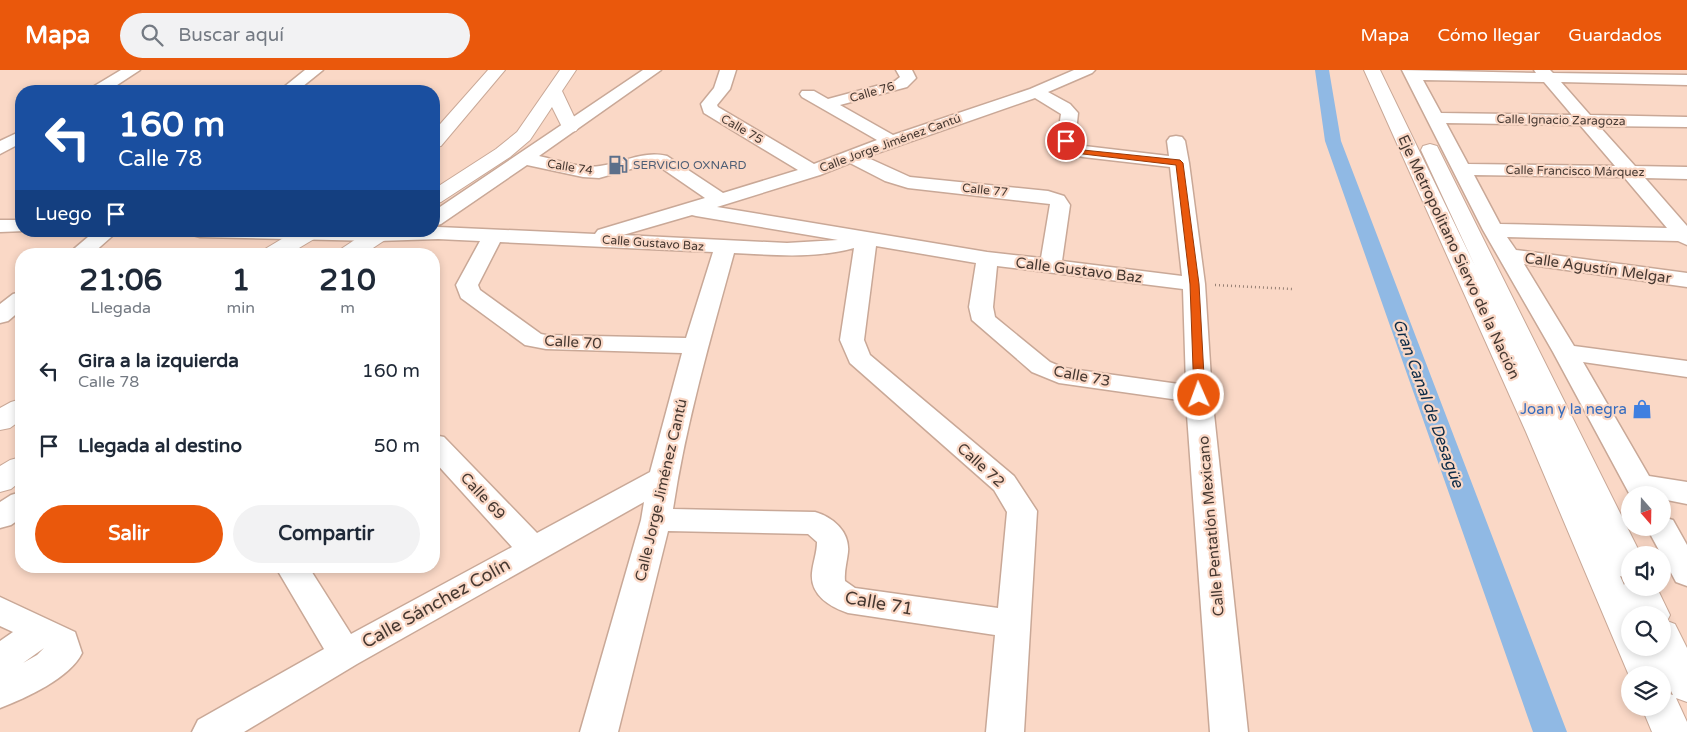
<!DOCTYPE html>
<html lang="es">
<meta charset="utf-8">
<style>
body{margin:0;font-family:"Varela Round",sans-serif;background:#f2f2f3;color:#1f2937;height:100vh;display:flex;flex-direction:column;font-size:19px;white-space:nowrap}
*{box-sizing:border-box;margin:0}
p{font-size:16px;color:#747a83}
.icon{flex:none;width:28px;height:28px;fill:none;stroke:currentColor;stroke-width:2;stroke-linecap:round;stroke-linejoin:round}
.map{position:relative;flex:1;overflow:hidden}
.side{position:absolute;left:15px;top:178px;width:425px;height:325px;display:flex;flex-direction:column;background:#fff;border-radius:20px;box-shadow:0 2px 8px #0003}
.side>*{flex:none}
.banner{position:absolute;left:15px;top:15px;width:425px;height:152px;border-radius:20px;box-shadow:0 2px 8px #0003;background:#1a4fa0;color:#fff;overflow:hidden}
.needle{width:32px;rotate:160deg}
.tools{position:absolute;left:1621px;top:416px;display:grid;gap:10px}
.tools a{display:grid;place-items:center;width:50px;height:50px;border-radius:50%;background:#fff;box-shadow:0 2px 8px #0003;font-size:25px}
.pin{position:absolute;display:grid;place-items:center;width:42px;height:42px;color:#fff;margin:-21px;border:2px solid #fff;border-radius:50%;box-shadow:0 1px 5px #0007}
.me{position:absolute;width:55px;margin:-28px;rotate:358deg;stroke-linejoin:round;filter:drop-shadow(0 0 4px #0008)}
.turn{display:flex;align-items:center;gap:18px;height:105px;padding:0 20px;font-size:22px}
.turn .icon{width:65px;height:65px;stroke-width:2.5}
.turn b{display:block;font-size:35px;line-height:42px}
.then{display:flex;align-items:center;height:48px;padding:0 20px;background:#0003;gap:10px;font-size:19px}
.eta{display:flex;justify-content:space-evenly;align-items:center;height:85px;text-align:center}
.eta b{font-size:30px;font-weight:700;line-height:35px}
.primary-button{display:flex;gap:10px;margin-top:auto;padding:10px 20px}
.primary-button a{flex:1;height:58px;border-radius:30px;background:#ea580c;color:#fff;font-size:20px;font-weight:700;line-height:58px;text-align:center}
.primary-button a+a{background:#f2f2f3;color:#1f2937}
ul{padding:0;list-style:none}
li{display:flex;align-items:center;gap:15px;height:75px;padding:0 20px}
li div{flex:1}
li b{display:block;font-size:19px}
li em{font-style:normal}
header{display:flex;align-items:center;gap:30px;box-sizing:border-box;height:70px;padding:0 25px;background:#ea580c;color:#fff}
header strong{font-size:24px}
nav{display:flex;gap:28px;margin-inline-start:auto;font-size:18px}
.search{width:350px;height:45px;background:#f2f2f3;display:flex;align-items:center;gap:12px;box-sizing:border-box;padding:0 18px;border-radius:28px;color:#747a83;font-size:19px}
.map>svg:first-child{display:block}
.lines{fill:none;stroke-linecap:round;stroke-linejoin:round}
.canal{fill:#90b9e4;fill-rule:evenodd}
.minor-casing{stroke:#c9a897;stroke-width:3}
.major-casing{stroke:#c9a897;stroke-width:2}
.highway-casing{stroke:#c9a897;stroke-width:2}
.path{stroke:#978074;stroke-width:2.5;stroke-dasharray:1 3;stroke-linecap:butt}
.minor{fill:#fff;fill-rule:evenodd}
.major{fill:#fff;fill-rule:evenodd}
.highway{fill:#fff;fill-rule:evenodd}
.route{fill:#ea580c;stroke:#983908}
.labels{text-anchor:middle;stroke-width:4.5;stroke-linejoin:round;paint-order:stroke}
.far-street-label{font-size:12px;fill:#463831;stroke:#fad8c6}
.far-service-label{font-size:12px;fill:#4e5e75;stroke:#fad8c6;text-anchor:start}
.street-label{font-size:15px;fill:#463831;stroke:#fad8c6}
.shop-label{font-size:15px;fill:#366cbe;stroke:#fad8c6;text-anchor:end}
.water-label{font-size:16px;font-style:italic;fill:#0c2b47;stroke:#fad8c6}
.near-street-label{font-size:18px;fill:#463831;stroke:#fad8c6}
</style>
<header>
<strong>Mapa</strong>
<div class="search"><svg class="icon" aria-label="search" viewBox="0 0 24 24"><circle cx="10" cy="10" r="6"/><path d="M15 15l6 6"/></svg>Buscar aquí</div>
<nav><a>Mapa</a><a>Cómo llegar</a><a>Guardados</a></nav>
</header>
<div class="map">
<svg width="1687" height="662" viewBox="0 0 1687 662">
<rect width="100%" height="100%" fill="#fad8c6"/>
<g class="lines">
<path class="canal" d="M1315,0h14l12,71 226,591h-34l-208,-591z"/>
<defs>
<path id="minor" d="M121,0h19l-32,21h-19l2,-3z
M305,0h18l-26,21h-18z
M643,0h18l-122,86c19,4 41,13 61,10 23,-3 43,-16 67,-10l56,37 75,-23 -94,-57 -3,-9 13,-16 6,-18h16l-6,19 -13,16 1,2 96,57 63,-24 -75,-43 -2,-3 2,-3h12l14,8 67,-18 5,-4 -4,-7h16l4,8 -9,9 -67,18 53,30 137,-46 44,-19h21l-3,3 -44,19 22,12 8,9 -3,28 1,4 93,11 -2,-15 3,-4 6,-1 6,1 3,4 4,22 16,121 7,111 36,337h-38l-24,-331 -127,-18 -27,-11 -60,-52 -3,-13 7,-44 -100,-17 -12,94 6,15 144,121 23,35 -13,221h-38l9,-97 -147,-22c-18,-6 -38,-18 -36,-40 1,-11 5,-20 5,-31l-9,-8 -140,-3 -50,201h-38l61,-212 3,-18 -287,162 -113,68h-52l6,-12 126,-71 -49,-83h33l43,68 161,-87 -78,-86v-26l10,2 93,96 113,-61 32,-119 -136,-4 -21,-4 -64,-47 -5,-13 24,-44 -42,-2 -61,2 -177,-4 -7,-2 -3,-4h244v-4h4l157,7 3,-4 107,-32 -48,-33h-12l-46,13 -16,-1 -56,-12 -86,59 -7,2v-15zM1035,28l26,16 -4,27 6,11 20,5 87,10 12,109 -120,-15 8,-56 -6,-9 -16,-5 -138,-14 -44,-20zM850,93l35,18 23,7 142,16 -9,54 -54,-6 -270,-45 103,-32zM692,145l4,1 142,24 -51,3 -164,-8zM500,172l213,10 -27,86 -140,-3 -5,-1 -61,-44 -2,-5zM854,178l-14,92 10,23 144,127 13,22 -9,96 -143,-20 -10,-7c-1,-10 2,-19 3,-29 2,-20 -15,-35 -33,-40l-142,-3c13,-87 38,-172 61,-256 40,2 81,6 120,-5zM997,196l186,23 3,96 -122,-17 -14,-6 -55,-45 -2,-10z
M1402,0l134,3 -2,-3h16l3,3 134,2v10l-126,-3 29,33 97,2v10l-88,-1 36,40 52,1v12l-42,-1 42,48v19l-9,-4 -171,-4 9,13 171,23v14l-163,-23 50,82 113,15v16l-104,-15 66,114 38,6v22l-25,-5v-4h-32l-77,-143 -70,-122zM1423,10l121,2 28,33 -131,-2zM1446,53l134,2 35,41 -147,-2zM1474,105l150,2 43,51 -167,-4z
M21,61v12l-21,11v-13z
M0,150h21v11h4l-25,1z
M95,161h23l-26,23h-24z
M21,222v18l-13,11 -8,2v-19l13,-10z
M21,422v26l-10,7 -11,3v-26l11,-7z
M1662,447l11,3 14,25v41l-11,-4 -29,-54h15z
M0,527l75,35 7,21c-12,25 -56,45 -82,55v-34l3,-1 -3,1v-33l13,-9 -13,-6zM44,578l-7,7 -14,8z"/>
<path id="major" d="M488,0h17l-64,76 -7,1v-16z
M560,0h16l-14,21 17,36 -3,4 -6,1 -6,-1 -12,-24 -22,33 -20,17 -69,45 -7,2v-15l62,-40 21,-17z
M295,161h27l-3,5 -30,18h-27l3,-5z
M368,161h26l-3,5 -27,18h-26l3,-5z
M21,329v21l-11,8 -10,2v-22l11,-6z
M21,387v24l-10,8 -11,3v-26l10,-6z"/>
<path id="highway" d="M1364,0h16l95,196 -54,-116 2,-4 7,-2 7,2 2,4 202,405h-11v33h27l13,27 -3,6 8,3 12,24v54l-11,-4 11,24v10h-35l-10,-24h20v-16l11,3 -9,-18 -2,4v-6h-32v3l-104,-246zM1620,506l8,2 -4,7zM1630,545h32v33h-32z"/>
</defs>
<use href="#minor" class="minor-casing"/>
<use href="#major" class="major-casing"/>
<use href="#highway" class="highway-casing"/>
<path class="path" d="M1215,215l77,4"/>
<use href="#minor" class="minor"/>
<use href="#major" class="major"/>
<use href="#highway" class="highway"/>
</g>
<path class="route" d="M1063,70h5l4,7 11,3 97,10 3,3 16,121 6,111 -2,2 -4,1 -5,-3 -4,-111 -14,-119 -93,-11 -17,-4 -4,-9z"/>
<defs>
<symbol id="fuel-bare" viewBox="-9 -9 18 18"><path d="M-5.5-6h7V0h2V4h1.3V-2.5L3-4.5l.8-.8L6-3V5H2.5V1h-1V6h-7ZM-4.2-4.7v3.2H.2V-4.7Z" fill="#5c6f8a" stroke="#fad8c6" stroke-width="2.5" paint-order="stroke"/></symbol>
<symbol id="shop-bare" viewBox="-9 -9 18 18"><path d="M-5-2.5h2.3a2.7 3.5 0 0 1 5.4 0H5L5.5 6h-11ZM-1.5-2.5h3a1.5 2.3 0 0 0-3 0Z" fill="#3f7fe0" stroke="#fad8c6" stroke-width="2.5" paint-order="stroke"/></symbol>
</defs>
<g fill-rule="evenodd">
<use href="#fuel-bare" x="604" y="81" width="28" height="28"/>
<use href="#shop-bare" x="1628" y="325" width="28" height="28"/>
</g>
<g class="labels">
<g class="far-street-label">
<text transform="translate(872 22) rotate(-16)" y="4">Calle 76</text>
<text transform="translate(1561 50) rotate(1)" y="4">Calle Ignacio Zaragoza</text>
<text transform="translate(742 59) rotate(30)" y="4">Calle 75</text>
<text transform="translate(890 73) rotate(-20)" y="4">Calle Jorge Jiménez Cantú</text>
<text transform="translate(570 97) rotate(9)" y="4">Calle 74</text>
<text transform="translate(1575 101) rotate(1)" y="4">Calle Francisco Márquez</text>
<text transform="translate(985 120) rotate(6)" y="4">Calle 77</text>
<text transform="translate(653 173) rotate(4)" y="4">Calle Gustavo Baz</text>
</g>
<g class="far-service-label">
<text x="633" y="99">SERVICIO OXNARD</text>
</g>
<g class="street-label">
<text transform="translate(1459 187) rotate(65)" y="5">Eje Metropolitano Siervo de la Nación</text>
<text transform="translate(1598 198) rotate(8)" y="5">Calle Agustín Melgar</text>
<text transform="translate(1079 200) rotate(7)" y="5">Calle Gustavo Baz</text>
<text transform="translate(573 272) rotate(3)" y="5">Calle 70</text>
<text transform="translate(1082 306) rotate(11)" y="5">Calle 73</text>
<text transform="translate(981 395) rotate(42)" y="5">Calle 72</text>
<text transform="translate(661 420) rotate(-77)" y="5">Calle Jorge Jiménez Cantú</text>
<text transform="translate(483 426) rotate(47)" y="5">Calle 69</text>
<text transform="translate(1211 456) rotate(-95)" y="5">Calle Pentatlón Mexicano</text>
</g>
<g class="shop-label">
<text x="1627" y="344">Joan y la negra</text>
</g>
<g class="water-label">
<text transform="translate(1429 333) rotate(70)" y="6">Gran Canal de Desagüe</text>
</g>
<g class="near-street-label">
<text transform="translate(436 533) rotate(-29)" y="6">Calle Sánchez Colín</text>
<text transform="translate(879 533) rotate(10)" y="6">Calle 71</text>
</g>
</g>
</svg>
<div class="tools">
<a><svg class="needle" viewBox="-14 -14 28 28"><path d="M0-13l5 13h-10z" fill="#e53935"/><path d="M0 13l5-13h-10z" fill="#747a83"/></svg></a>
<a><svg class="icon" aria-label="sound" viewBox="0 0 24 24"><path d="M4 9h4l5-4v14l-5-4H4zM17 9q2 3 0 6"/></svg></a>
<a><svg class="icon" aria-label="search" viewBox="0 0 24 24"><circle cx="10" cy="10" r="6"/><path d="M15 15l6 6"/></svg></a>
<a><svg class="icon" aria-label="layers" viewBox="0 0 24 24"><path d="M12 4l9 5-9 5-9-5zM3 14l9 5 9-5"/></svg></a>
</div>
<div class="pin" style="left:1066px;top:71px;background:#d93025"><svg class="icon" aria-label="arrive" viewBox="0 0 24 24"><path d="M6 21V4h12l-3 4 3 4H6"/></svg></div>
<svg class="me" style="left:1199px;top:325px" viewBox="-20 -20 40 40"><circle r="17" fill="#ea580c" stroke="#fff" stroke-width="3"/><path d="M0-11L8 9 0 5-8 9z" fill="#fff"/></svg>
<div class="banner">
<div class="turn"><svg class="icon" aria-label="left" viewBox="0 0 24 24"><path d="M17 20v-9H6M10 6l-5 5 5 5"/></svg><div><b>160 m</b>Calle 78</div></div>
<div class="then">Luego<svg class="icon" aria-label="arrive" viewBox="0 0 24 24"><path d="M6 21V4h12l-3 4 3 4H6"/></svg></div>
</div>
<section class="side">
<div class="eta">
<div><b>21:06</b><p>Llegada</p></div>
<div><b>1</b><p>min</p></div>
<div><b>210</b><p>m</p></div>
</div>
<ul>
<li><svg class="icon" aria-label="left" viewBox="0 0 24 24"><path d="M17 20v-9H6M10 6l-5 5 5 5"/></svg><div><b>Gira a la izquierda</b><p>Calle 78</p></div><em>160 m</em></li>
<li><svg class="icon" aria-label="arrive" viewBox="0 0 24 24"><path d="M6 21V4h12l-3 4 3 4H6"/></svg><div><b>Llegada al destino</b></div><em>50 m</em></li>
</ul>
<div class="primary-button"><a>Salir</a><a>Compartir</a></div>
</section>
</div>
